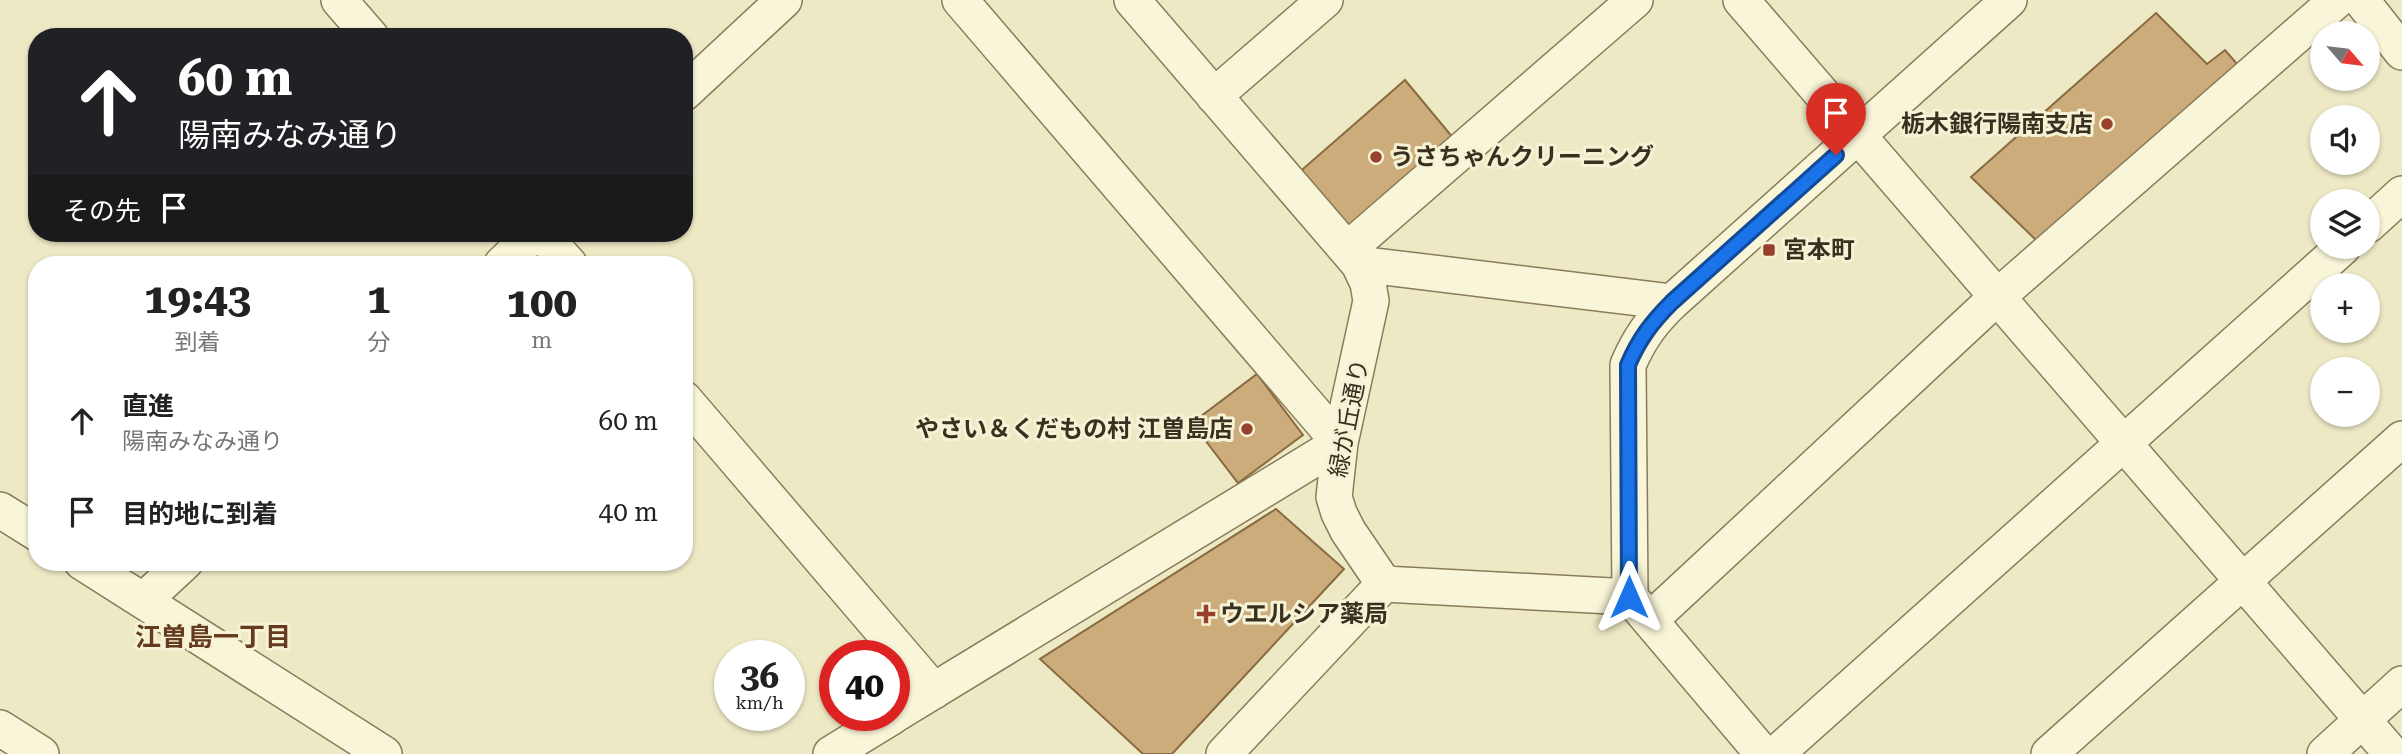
<!DOCTYPE html>
<html lang="ja">
<meta charset="utf-8">
<style>
body{margin:0;font-family:"Roboto Serif","Noto Sans JP",serif;background:#f2f2f2;color:#222;height:100vh;display:flex;flex-direction:column;font-size:26px;white-space:nowrap}
*{box-sizing:border-box;margin:0}
p{font-size:23px;color:#767676}
.icon{flex:none;width:38px;height:38px;fill:none;stroke:currentColor;stroke-width:2;stroke-linecap:round;stroke-linejoin:round}
.map{position:relative;flex:1;overflow:hidden}
.sheet{position:absolute;left:28px;top:256px;width:665px;height:315px;display:flex;flex-direction:column;background:#fff;border-radius:28px;box-shadow:0 2px 5px #0004}
.sheet>*{flex:none}
.guide{position:absolute;left:28px;top:28px;width:665px;height:214px;border-radius:28px;box-shadow:0 2px 5px #0004;background:#202124;color:#fff;overflow:hidden}
.needle{width:46px;rotate:118deg}
.controls{position:absolute;left:2310px;top:21px;display:grid;gap:14px}
.controls a{display:grid;place-items:center;width:70px;height:70px;border-radius:50%;background:#fff;box-shadow:0 2px 5px #0004;font-size:35px}
.speed{position:absolute;left:714px;top:640px;display:flex;gap:14px;font-size:35px;font-weight:700;text-align:center}
.speed>*{display:grid;place-content:center;width:91px;height:91px;border-radius:50%;background:#fff;box-shadow:0 2px 5px #0004;line-height:1}
.speed small{font-size:18px;font-weight:400}
.speed .limit{border:10px solid #d22;background:#fff;color:#111}
.pin{position:absolute;display:grid;place-items:center;width:60px;height:60px;color:#fff;margin:-72px -30px;border-radius:50% 50% 50% 0;rotate:-45deg;box-shadow:0 0 7px #0007}
.pin .icon{rotate:45deg}
.me{position:absolute;width:77px;margin:-38px;rotate:0deg;stroke-linejoin:round;filter:drop-shadow(0 0 5px #0008)}
.turn{display:flex;align-items:center;gap:24px;height:147px;padding:0 35px;font-size:32px}
.turn .icon{width:91px;height:91px;stroke-width:2.5}
.turn b{display:block;font-size:49px;line-height:60px}
.then{display:flex;align-items:center;height:66px;padding:0 35px;background:#0003;gap:14px;font-size:26px}
.eta{display:flex;justify-content:space-evenly;align-items:center;height:119px;text-align:center}
.eta b{font-size:42px;font-weight:700;line-height:49px}
ul{padding:0;list-style:none}
li{display:flex;align-items:center;gap:21px;height:91px;padding:0 35px}
li div{flex:1}
li b{display:block;font-size:26px}
li em{font-style:normal}
.map>svg:first-child{display:block}
.building{fill:#ccac7b;stroke:#886b41;stroke-width:2}
.lines{fill:none;stroke-linecap:round;stroke-linejoin:round}
.minor-casing{stroke:#897c5b;stroke-width:38}
.minor{stroke:#f9f5d8;stroke-width:35}
.route-casing{stroke:#114b97;stroke-width:18}
.route{stroke:#1a73e8;stroke-width:12}
.poi-dot{fill:#97402c;stroke:#f5f2d5;stroke-width:2.5}
.labels{text-anchor:middle;stroke-width:6;stroke-linejoin:round;paint-order:stroke}
.poi-label{font-size:24px;font-weight:bold;fill:#39301f;stroke:#f5f2d5;text-anchor:start}
.street-label{font-size:24px;fill:#39301f;stroke:#f5f2d5}
.neighbourhood-label{font-size:26px;font-weight:bold;fill:#653b1f;stroke:#f5f2d5}
</style>
<div class="map">
<svg width="2402" height="754" viewBox="0 0 2402 754">
<rect width="100%" height="100%" fill="#eee9c5"/>
<path class="building" d="M2156,13l51,51 18,-14 19,22 -202,174 -71,-69z
M1405,80l49,59 -105,101 -53,-65z
M1257,374l46,61 -65,48 -46,-60z
M1276,509l68,60 -172,185h-29l-103,-95z"/>
<g class="lines">
<defs>
<path id="minor" d="M339,0l32,37
M1132,0l227,264 9,19 3,18 -31,142 -6,54 5,16 9,18 36,53
M1741,0l651,754
M2361,0l41,52
M684,93l100,-93
M1214,96l111,-96
M2368,225l34,-31
M541,233l28,31
M1347,250l288,-250
M502,264l33,-31
M1359,264l313,38
M684,399l250,292
M0,510l37,23
M82,562l302,192
M1384,584l246,13 133,157
M1630,597l-2,-232c11,-26 24,-44 44,-63l337,-302
M144,600l41,-38
M1650,620l346,-322 341,-298
M894,715l446,-272 -380,-443
M0,728l41,26
M831,754l62,-38
M1224,754l160,-170
M1776,754l567,-507
M2049,754l353,-315
M2325,754l77,-70"/>
</defs>
<use href="#minor" class="minor-casing"/>
<use href="#minor" class="minor"/>
</g>
<g class="lines">
<defs>
<path id="route" d="M1629,597l-1,-232c11,-26 24,-43 44,-63l164,-147"/>
</defs>
<use href="#route" class="route-casing"/>
<use href="#route" class="route"/>
</g>
<g class="poi-dot">
<circle cx="2107" cy="124" r="7"/>
<circle cx="1376" cy="157" r="7"/>
<rect x="1762" y="243" width="14" height="14" rx="3.5"/>
<circle cx="1247" cy="429" r="7"/>
<path d="M1202.5 603.5h7v7h7v7h-7v7h-7v-7h-7v-7h7z"/>
</g>
<g class="labels">
<g class="poi-label">
<text x="2093" y="132" text-anchor="end">栃木銀行陽南支店</text>
<text x="1390" y="165">うさちゃんクリーニング</text>
<text x="1783" y="258">宮本町</text>
<text x="1233" y="437" text-anchor="end">やさい＆くだもの村 江曽島店</text>
<text x="1220" y="622">ウエルシア薬局</text>
</g>
<g class="street-label">
<text transform="translate(1349 418) rotate(-79)" y="8">緑が丘通り</text>
</g>
<g class="neighbourhood-label">
<text x="213" y="646">江曽島一丁目</text>
</g>
</g>
</svg>
<div class="controls">
<a><svg class="needle" viewBox="-14 -14 28 28"><path d="M0-13l5 13h-10z" fill="#e53935"/><path d="M0 13l5-13h-10z" fill="#767676"/></svg></a>
<a><svg class="icon" aria-label="sound" viewBox="0 0 24 24"><path d="M4 9h4l5-4v14l-5-4H4zM17 9q2 3 0 6"/></svg></a>
<a><svg class="icon" aria-label="layers" viewBox="0 0 24 24"><path d="M12 4l9 5-9 5-9-5zM3 14l9 5 9-5"/></svg></a>
<a>+</a>
<a>−</a>
</div>
<div class="speed"><div>36<small>km/h</small></div><div class="limit">40</div></div>
<div class="pin" style="left:1836px;top:155px;background:#d93025"><svg class="icon" aria-label="arrive" viewBox="0 0 24 24"><path d="M6 21V4h12l-3 4 3 4H6"/></svg></div>
<svg class="me" style="left:1629px;top:597px" viewBox="-20 -20 40 40"><path d="M0-17L14 15 0 8-14 15z" fill="#1a73e8" stroke="#fff" stroke-width="4"/></svg>
<div class="guide">
<div class="turn"><svg class="icon" aria-label="ahead" viewBox="0 0 24 24"><path d="M12 20V5M6 11l6-6 6 6"/></svg><div><b>60 m</b>陽南みなみ通り</div></div>
<div class="then">その先<svg class="icon" aria-label="arrive" viewBox="0 0 24 24"><path d="M6 21V4h12l-3 4 3 4H6"/></svg></div>
</div>
<section class="sheet">
<div class="eta">
<div><b>19:43</b><p>到着</p></div>
<div><b>1</b><p>分</p></div>
<div><b>100</b><p>m</p></div>
</div>
<ul>
<li><svg class="icon" aria-label="ahead" viewBox="0 0 24 24"><path d="M12 20V5M6 11l6-6 6 6"/></svg><div><b>直進</b><p>陽南みなみ通り</p></div><em>60 m</em></li>
<li><svg class="icon" aria-label="arrive" viewBox="0 0 24 24"><path d="M6 21V4h12l-3 4 3 4H6"/></svg><div><b>目的地に到着</b></div><em>40 m</em></li>
</ul>
</section>
</div>
